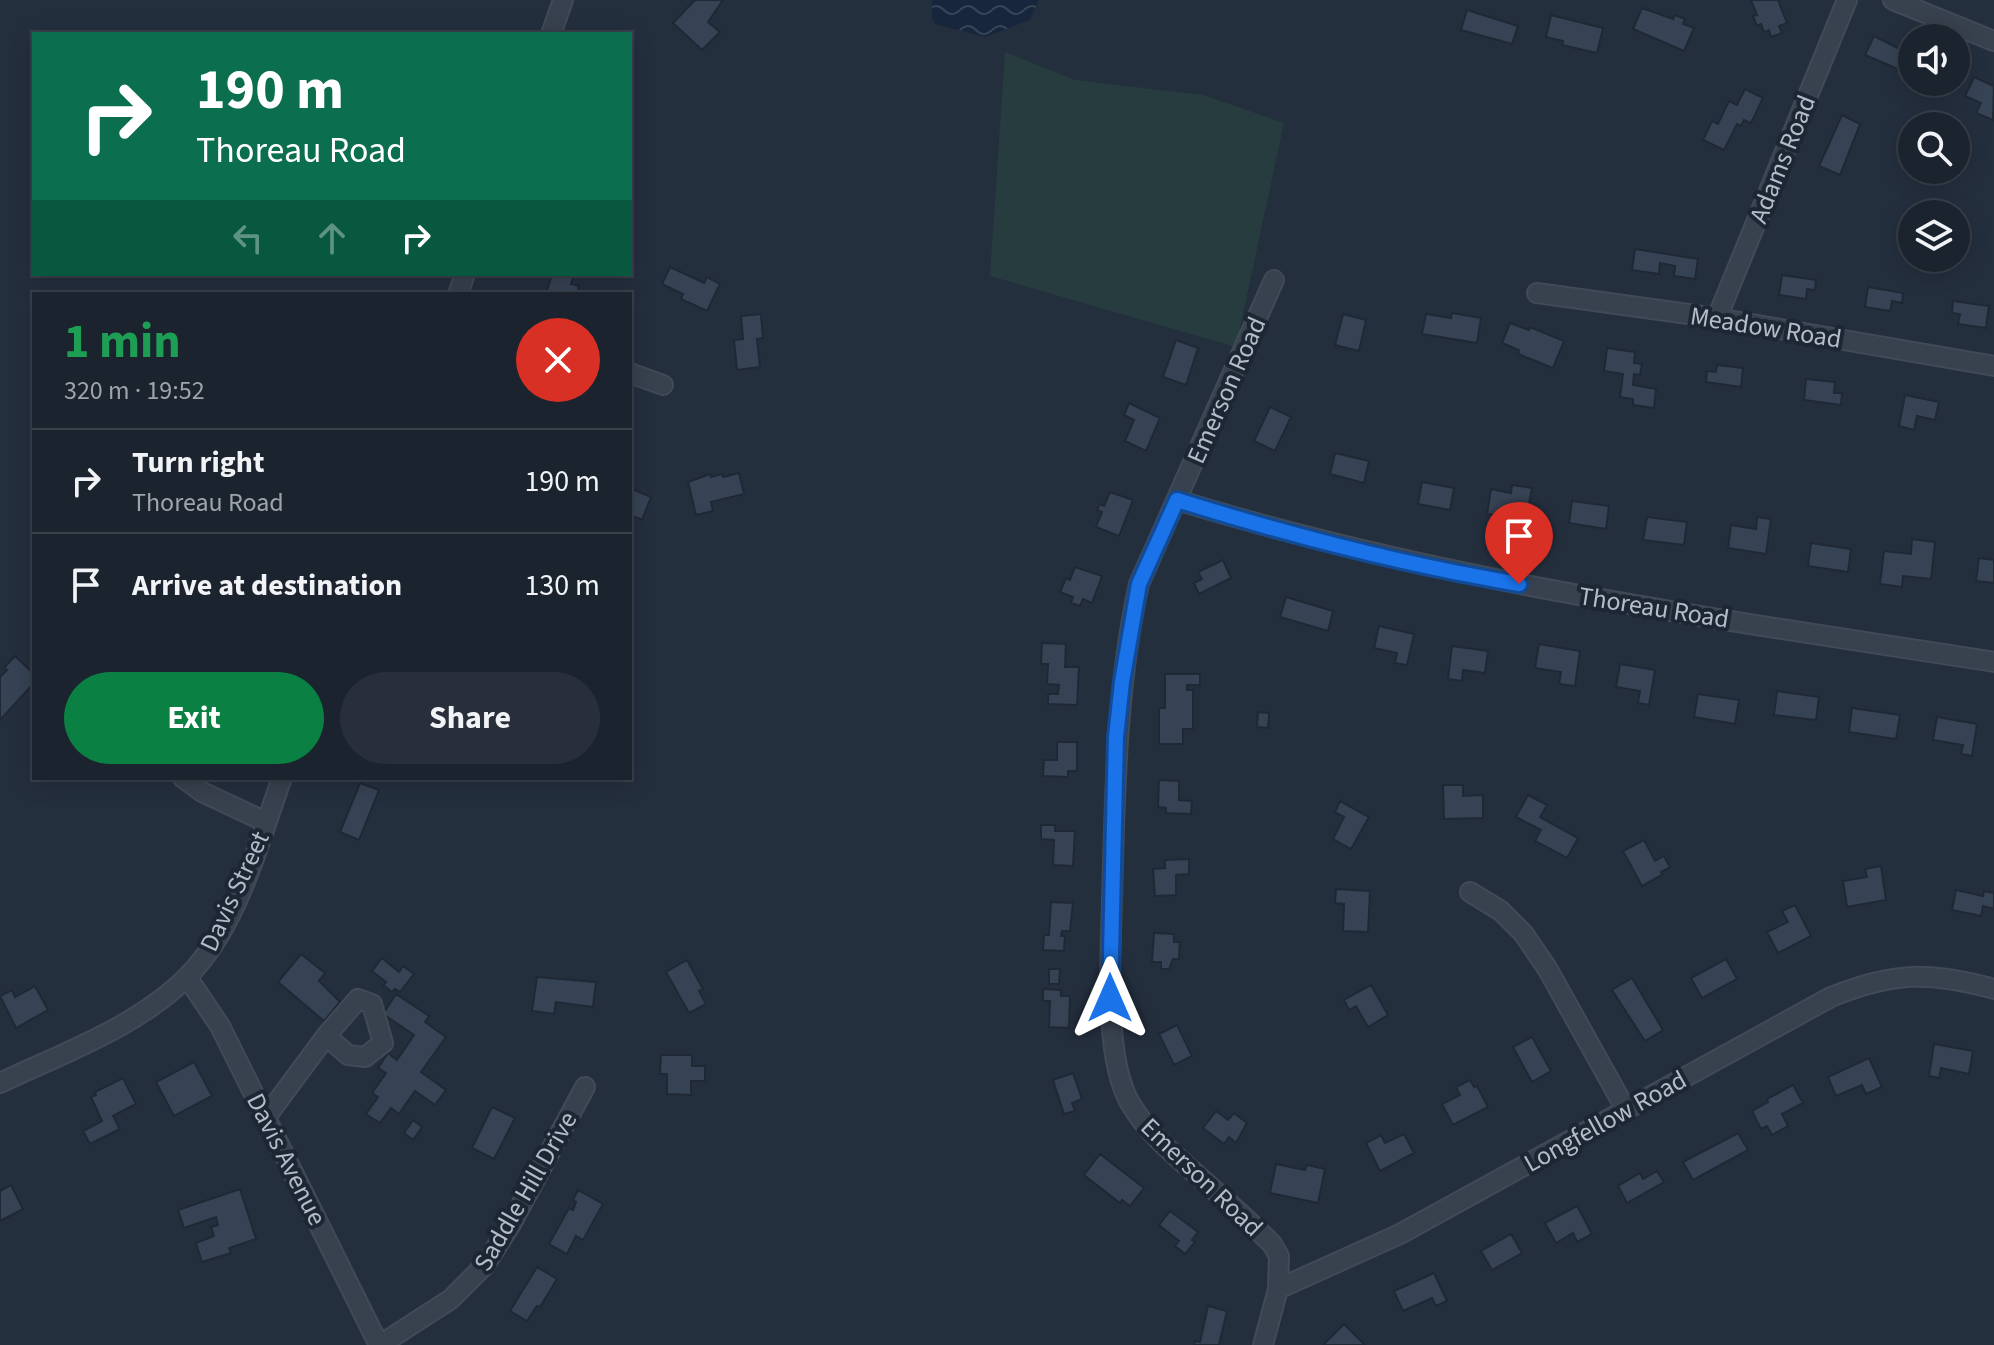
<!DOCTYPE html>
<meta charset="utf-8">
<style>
body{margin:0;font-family:"Source Sans 3",sans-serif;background:#282f3a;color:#f1f3f6;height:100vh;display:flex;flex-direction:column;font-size:30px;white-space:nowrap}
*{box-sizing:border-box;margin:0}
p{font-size:26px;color:#a0a4aa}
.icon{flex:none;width:44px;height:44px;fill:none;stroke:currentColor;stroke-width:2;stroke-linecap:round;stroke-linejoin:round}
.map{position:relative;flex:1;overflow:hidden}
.panel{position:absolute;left:32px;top:292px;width:600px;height:488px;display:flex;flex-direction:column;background:#1b232e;border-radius:0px;box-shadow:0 4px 20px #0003,0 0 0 2px #39404a}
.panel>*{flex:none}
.guide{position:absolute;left:32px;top:32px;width:600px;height:244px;border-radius:0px;box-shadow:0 4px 20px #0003,0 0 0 2px #39404a;background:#0b6e4f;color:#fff;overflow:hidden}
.buttons{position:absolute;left:1898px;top:24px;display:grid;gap:16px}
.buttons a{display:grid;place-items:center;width:72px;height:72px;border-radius:50%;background:#1b232e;box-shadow:0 4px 20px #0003,0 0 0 2px #39404a;font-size:40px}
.pin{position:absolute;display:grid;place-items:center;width:68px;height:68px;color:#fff;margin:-82px -34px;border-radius:50% 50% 50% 0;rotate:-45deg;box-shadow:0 0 8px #0007}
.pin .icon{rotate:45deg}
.me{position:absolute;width:88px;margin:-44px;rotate:0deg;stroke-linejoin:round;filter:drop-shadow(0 0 6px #0008)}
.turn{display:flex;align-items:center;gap:28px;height:168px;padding:0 32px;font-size:36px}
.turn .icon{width:104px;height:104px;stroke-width:2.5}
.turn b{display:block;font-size:56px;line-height:68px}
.lanes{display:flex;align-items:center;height:76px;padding:0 32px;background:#0003;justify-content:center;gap:40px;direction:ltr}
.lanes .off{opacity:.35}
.round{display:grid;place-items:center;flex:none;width:84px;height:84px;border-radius:42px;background:#282f3a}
.headline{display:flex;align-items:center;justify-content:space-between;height:136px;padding:0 32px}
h1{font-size:48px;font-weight:700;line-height:60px;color:#1e9e55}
.action{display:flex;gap:16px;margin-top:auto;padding:16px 32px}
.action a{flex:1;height:92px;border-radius:48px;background:#0b8043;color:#fff;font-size:32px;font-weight:700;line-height:92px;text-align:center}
.action a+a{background:#282f3a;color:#f1f3f6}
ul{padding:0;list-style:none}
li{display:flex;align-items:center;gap:24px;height:104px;padding:0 32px;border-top:2px solid #39404a}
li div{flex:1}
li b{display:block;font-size:30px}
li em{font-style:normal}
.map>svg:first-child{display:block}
.green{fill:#263c3f}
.water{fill:url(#water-waves)}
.building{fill:#364354;stroke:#1f2835;stroke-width:2}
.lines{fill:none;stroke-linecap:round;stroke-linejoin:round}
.minor-casing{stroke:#414a57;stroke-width:22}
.minor{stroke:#38414e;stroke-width:18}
.route-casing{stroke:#114b97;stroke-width:20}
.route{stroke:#1a73e8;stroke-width:14}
.labels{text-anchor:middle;stroke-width:8;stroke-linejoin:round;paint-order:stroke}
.street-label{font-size:26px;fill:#b4bcc9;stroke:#1d2633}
</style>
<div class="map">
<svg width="1994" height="1345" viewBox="0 0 1994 1345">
<defs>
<pattern id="water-waves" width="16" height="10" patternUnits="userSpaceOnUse" patternTransform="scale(2)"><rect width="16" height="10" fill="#17263c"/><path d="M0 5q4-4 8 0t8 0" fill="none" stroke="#364457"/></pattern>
</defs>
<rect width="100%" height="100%" fill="#242f3e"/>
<path class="green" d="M1005,52l70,28 128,15 81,28 -48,224 -246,-71z"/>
<path class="water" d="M932,0h107l-9,20 -45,17 -50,-13 -3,-6z"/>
<path class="building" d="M695,0h28l-15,22 12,10 -18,18 -29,-27z
M1751,0h27l9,23 -8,3 3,7 -11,4 -2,-7 -5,2 -3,-8 -4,2 -4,-10 4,-1z
M1642,8l31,11 2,-4 10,4 -2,5 11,4 -10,23 -51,-22z
M1467,10l51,16 -6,18 -51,-14z
M1551,15l52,13 -6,25 -35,-8 1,-4 -17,-4z
M1874,36l38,19v20l-47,-20z
M1974,77l20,9 -1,34 -17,-7 5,-10 -16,-7z
M1745,89l18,9 -12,25 -7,-3 -3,6 -4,-2 -13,26 -21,-10 9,-19 6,3 11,-23 8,4z
M1842,115l18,9 -20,51 -21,-9z
M1635,249l63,10 -3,20 -21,-3 1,-10 -15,-3 -1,11 -27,-4z
M670,267l34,16 3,-6 13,7 -13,27 -26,-12 2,-5 -21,-10z
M552,274h22l-3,10 8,2 -2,8h-31z
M1782,275l34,5 -1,10 -8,-1 -1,10 -27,-4z
M1868,287l35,6 -1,10 -10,-2 -2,10 -25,-4z
M1953,301l36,5 -3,22 -28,-4 2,-10 -8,-1z
M1452,313l29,5 -4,25 -55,-9 4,-20 25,4z
M761,314l2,24 -6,1 3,28 -23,3 -3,-30 9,-1 -2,-23z
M1343,314l23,6 -7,31 -24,-6z
M1510,323l19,7 1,-3 34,14 -11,27 -35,-14 1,-4 -17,-7z
M1176,340l22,8 -12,37 -23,-8z
M1607,348l28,4 -1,11 8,1 -2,11 -6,-1 -1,11 23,4 -2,19 -21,-3v-6l-13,-2 3,-23 -19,-3z
M1717,365l26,3 -2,19 -35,-5 1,-11 9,1z
M1806,379l29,3 -1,11h8l-1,12 -37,-5z
M1905,395l34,7 -4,18 -18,-4 -3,14 -15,-4z
M1129,403l31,15 -14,33 -21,-10 9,-21 -10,-5z
M1270,407l21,10 -16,34 -21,-10z
M1335,453l34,8 -5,22 -34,-9z
M739,473l5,21 -33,8 2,9 -17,4 -8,-33 22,-8 1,3 11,-3 1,3z
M1422,482l32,6 -4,22 -32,-6z
M1512,485l20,3 -6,32 -39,-6 4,-25 20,4z
M630,488l21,9 -9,23 -12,-5z
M1110,492l23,8 -14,36 -23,-9 6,-15 -5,-2 3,-6 4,2z
M1572,501l37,5 -3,23 -37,-6z
M1647,517l40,5 -3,23 -41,-5z
M1757,517l14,2 -5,35 -38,-6 3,-23 25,4z
M1912,539l23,3 -4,37 -28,-3 -1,11 -22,-3 4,-33 27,3z
M1811,543l40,6 -3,23 -40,-6z
M1979,558l15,2v23l-18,-2z
M1223,560l8,18 -32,16 -5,-11 8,-4 -4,-7z
M1075,567l27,9 -10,27 -9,-4 -3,7 -9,-3 2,-6 -13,-5 6,-14 4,2z
M1286,597l47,14 -5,20 -48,-14z
M1379,626l35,8 -7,31 -12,-2 2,-10 -23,-5z
M1042,643l24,1 -1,23h14l-2,38 -29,-1v-10h10l1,-9 -12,-1 1,-20h-7z
M1539,644l41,7 -5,35 -16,-2 2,-12 -26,-4z
M1452,646l36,5 -3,22 -22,-3 -1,11 -14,-2z
M15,656l19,18v9l-34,37v-43l7,-7 -3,-2z
M1620,664l35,6 -6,35 -11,-2 2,-12 -24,-4z
M1165,674h35v11h-13v5h6v39h-10v15h-24v-36h6z
M1777,691l42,6 -3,23 -42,-5z
M1698,694l41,6 -4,24 -41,-7z
M1852,708l48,7 -4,24 -47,-7z
M1258,712l11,1 -1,15 -11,-1z
M1937,717l40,7 -5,32 -11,-2 2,-9 -30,-5z
M1057,742h20v29h-9v6l-25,-1 1,-16h13z
M1159,780l20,1v19l13,1 -1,13 -25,-1v-5l-8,-1z
M360,783l19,7 -20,50 -19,-8z
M1443,785h20v11l20,-1v23l-39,1z
M1528,795l19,10 -7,12 38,21 -11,20 -32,-17 6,-11 -25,-13z
M1340,801l29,16 -18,32 -18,-10 11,-22 -9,-5z
M1041,825h14v6h20l-2,35 -20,-1 1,-25 -13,-1z
M1644,840l11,21 9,-5 6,11 -9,5 1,3 -20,11 -19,-35z
M1189,859v15l-13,1v20l-21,1 -2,-27 12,-1v-8z
M1881,866l5,34 -39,7 -4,-26 24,-4 -2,-8z
M1336,889l34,2 -2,41 -25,-1 1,-27 -9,-1z
M1956,890l27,6 1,-5 10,2v16l-11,-3 -2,10 -29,-6z
M1051,902l22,1 -3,28h-8l-1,5h4l-1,15 -21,-1 1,-15h5z
M1795,905l16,31 -33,17 -11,-21 21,-10 -6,-11z
M1154,933l20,1v8h6l-1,17h-6l-4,10h-8v-7h-9z
M301,954l24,19 -6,8 21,21 -16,19 -46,-39z
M382,958l17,14 4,-6 11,8 -14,18 -5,-3 -3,3 -9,-7 3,-3 -14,-11z
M1726,959l11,20 -35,19 -11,-20z
M687,960l16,29 -4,2 7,13 -17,9 -23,-41z
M1049,969h11l-1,15h-10z
M537,977l59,5 -3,25 -37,-5 -2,12 -22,-3z
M1632,978l31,52 -18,11 -33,-51z
M1371,985l17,30 -20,12 -12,-21 -7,4 -5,-10z
M35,986l13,24 -32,18 -16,-32 12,-6 3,7z
M1043,989l18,1v6h9l-1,32 -20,-1 1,-26h-7z
M396,994l33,22 -4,6 21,15 -25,35 25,18 -11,15 -20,-14 -16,23 -8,-6 -11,15 -14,-9 12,-17 -6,-4 14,-20 -8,-5 10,-15 9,7 17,-25 -31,-21z
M1177,1025l15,31 -18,9 -15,-31z
M1532,1037l19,34 -19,11 -19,-35z
M1934,1044l39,7 -4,23 -28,-6 -2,10 -10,-2z
M661,1055h31v11h13v15h-14v14l-24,-1v-20h-7z
M1869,1058l13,29 -16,7 -4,-9 -26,11 -8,-19z
M194,1062l18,34 -38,20 -18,-34z
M1073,1073l9,26 -10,4 3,8 -11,3 -11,-34z
M123,1078l13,26 -23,12 7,13 -30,15 -7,-13 19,-10 -11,-24 5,-2 -1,-3z
M1470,1080l4,7 3,-1 11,21 -35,18 -11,-21 18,-9 -4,-8z
M1793,1085l10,18 -21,11 6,12 -16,9 -5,-9 -6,3 -9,-18 16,-9 -1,-3z
M492,1107l23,11 -21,41 -22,-11z
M1216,1111l12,9 6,-7 13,10 -11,20 -7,-6 -5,7 -21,-16z
M413,1120l9,7 -9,13 -9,-7z
M1738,1133l10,17 -55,30 -10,-18z
M1404,1134l10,19 -34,18 -14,-28 15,-8 4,8z
M1100,1154l44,34 -14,18 -8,-6 -2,3 -36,-28z
M1276,1164l29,6 2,-5 18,4 -7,34 -48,-10z
M1657,1171l7,11 -37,21 -9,-17 22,-13 3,6z
M11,1185l12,24 -23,12v-30z
M240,1189l16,50 -27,9 2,5 -29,9 -6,-19 18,-7 -3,-9 7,-2 -2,-8 -32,11 -6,-18z
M578,1190l25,14 -20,36 -7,-4 -9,18 -18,-10 20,-36 4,2 3,-8 -3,-2z
M1577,1206l15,28 -15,8 -4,-9 -17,10 -11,-20z
M1170,1211l28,21 -6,8 3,2 -10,12 -10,-8 4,-5 -20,-16z
M1511,1234l11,19 -30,17 -11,-19z
M537,1267l20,12 -17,28 -3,-1 -10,15 -17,-10z
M1434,1273l13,28 -11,5 -4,-8 -29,13 -9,-20z
M1208,1306l19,5 -8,34h-25l1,-4 5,1z
M1344,1324l21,21h-42z"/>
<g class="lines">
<defs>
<path id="minor" d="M1893,0l101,41
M551,34l12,-34
M1274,280l-135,304c-23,104 -24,208 -27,315 -1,54 -9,157 18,204 18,31 48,55 75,79 23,20 45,40 67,62l7,12 -1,33
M1537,293l180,25 277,48
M458,294l7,-20
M1717,318l130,-318
M630,373l33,12
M1177,500c266,82 543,119 817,162
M183,778l19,14 64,30
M1470,892l31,19 22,22 24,35 78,140
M187,977l33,49 159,319
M0,1083c63,-30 137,-56 187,-106 51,-51 71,-133 95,-199
M266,1117l60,-81 32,-37 14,5 11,39 -18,14 -17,-2 -22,-19
M380,1345l71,-46 34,-34 26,-41 74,-137
M1263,1345l15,-56 122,-55 431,-237c62,-25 99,-26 163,-8"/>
</defs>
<use href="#minor" class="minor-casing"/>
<use href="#minor" class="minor"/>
</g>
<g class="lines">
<defs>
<path id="route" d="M1110,998l6,-261 6,-55 17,-98 38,-84c112,35 227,65 342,84"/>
</defs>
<use href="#route" class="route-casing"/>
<use href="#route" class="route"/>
</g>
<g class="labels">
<g class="street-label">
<text transform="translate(1782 159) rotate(-68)" y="9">Adams Road</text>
<text transform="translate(1766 327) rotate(9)" y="9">Meadow Road</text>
<text transform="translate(1226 390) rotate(-66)" y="9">Emerson Road</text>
<text transform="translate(1654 607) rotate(9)" y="9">Thoreau Road</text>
<text transform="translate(234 891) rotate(-65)" y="9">Davis Street</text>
<text transform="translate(1605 1121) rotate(-29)" y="9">Longfellow Road</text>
<text transform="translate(287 1159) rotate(63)" y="9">Davis Avenue</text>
<text transform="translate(1202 1177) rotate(44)" y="9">Emerson Road</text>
<text transform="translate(525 1191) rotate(-60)" y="9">Saddle Hill Drive</text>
</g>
</g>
</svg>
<div class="buttons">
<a><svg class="icon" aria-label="sound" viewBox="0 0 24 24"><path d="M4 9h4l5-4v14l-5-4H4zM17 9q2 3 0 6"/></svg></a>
<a><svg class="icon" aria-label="search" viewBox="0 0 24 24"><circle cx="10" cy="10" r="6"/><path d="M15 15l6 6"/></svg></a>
<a><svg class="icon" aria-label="layers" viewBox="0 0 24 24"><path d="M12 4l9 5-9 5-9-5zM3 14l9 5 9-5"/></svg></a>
</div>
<div class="pin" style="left:1519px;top:584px;background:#d93025"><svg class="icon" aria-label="arrive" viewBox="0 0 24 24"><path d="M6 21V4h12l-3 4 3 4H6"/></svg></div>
<svg class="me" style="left:1110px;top:998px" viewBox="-20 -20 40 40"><path d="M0-17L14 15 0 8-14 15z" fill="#1a73e8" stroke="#fff" stroke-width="4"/></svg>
<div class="guide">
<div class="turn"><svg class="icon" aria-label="right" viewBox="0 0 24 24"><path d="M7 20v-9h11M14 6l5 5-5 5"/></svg><div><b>190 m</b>Thoreau Road</div></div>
<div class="lanes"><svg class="icon off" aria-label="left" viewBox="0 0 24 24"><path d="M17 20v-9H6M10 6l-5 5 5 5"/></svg><svg class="icon off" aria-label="ahead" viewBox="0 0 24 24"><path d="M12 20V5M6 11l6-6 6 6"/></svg><svg class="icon" aria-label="right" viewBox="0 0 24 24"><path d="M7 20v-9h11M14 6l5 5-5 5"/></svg></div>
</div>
<section class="panel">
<div class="headline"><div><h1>1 min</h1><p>320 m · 19:52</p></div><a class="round" style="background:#d93025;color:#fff"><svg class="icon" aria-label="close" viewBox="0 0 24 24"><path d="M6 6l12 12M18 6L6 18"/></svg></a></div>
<ul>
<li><svg class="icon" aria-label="right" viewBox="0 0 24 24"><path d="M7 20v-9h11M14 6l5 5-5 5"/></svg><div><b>Turn right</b><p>Thoreau Road</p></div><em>190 m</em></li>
<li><svg class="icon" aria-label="arrive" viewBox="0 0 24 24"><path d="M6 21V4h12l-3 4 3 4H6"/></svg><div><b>Arrive at destination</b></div><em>130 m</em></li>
</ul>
<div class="action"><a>Exit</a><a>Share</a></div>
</section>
</div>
